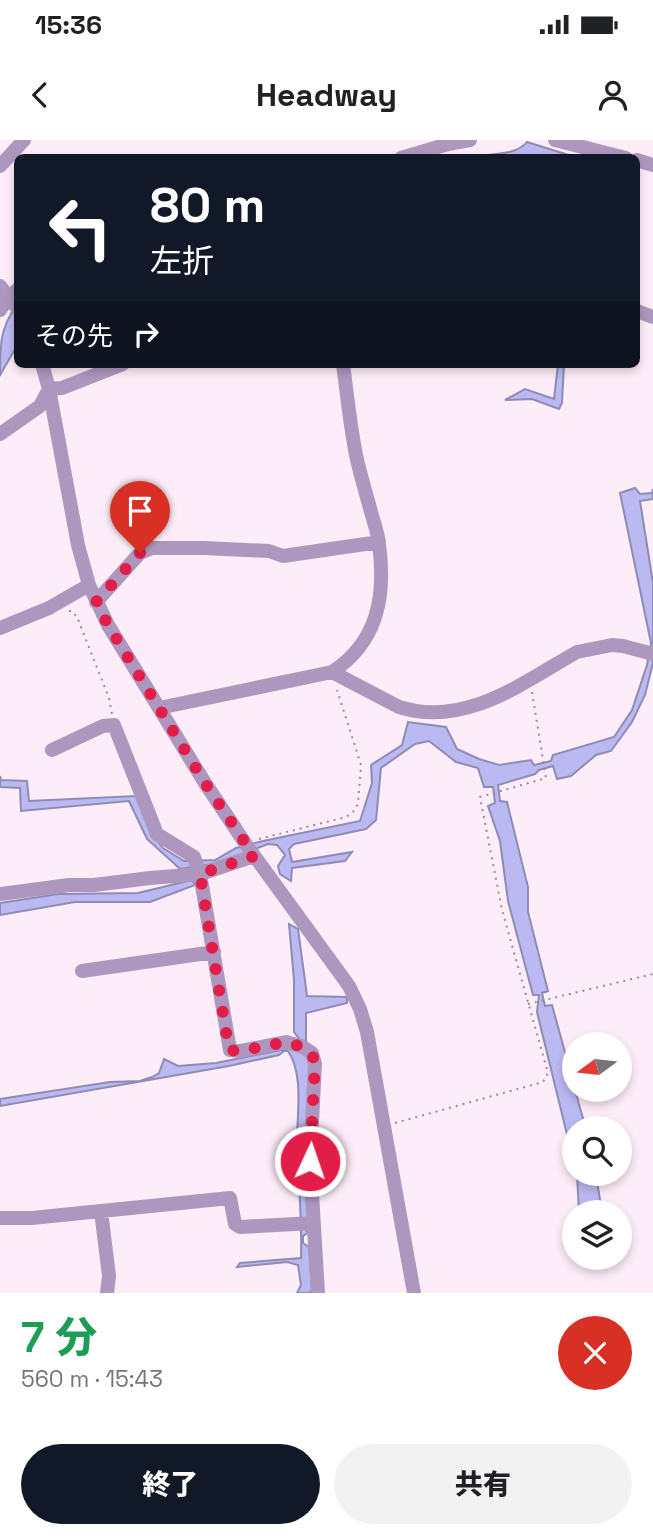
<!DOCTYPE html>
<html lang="ja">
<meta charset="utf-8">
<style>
body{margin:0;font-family:"Space Grotesk","Noto Sans JP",sans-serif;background:#f2f2f2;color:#202124;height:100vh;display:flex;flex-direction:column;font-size:26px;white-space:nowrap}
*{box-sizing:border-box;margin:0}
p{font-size:23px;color:#757577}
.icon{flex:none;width:38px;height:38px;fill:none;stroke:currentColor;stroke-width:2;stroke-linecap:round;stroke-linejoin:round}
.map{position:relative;height:1153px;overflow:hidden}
.sheet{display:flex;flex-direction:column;background:#fff;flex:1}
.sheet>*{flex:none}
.guide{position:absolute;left:14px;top:14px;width:626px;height:214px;border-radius:10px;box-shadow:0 4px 10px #0003;background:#111827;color:#fff;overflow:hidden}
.needle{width:46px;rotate:255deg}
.controls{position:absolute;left:562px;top:892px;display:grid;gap:14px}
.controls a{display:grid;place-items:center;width:70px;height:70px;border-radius:50%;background:#fff;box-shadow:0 4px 10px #0003;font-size:35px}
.pin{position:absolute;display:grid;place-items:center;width:60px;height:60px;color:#fff;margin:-72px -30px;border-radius:50% 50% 50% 0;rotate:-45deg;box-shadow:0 0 7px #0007}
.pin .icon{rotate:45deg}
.me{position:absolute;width:77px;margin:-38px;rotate:3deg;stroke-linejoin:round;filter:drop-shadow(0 0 5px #0008)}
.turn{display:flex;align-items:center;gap:24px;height:147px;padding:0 21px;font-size:32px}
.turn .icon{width:91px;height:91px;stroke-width:2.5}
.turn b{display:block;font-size:49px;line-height:60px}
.then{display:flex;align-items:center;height:66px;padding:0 21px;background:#0003;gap:14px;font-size:26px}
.round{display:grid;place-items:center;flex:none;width:74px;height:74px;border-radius:37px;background:#f2f2f2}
.overview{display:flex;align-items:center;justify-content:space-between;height:119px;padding:0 21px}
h1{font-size:42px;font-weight:800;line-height:52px;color:#1e9e55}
.action{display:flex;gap:14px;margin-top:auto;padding:14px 21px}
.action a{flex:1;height:80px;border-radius:42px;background:#111827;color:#fff;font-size:28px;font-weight:800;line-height:80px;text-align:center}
.action a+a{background:#f2f2f2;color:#202124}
.status{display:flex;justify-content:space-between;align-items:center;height:49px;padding:0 35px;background:#fff;direction:ltr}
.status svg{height:19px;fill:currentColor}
header{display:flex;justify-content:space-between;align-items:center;height:91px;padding:0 21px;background:#fff;font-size:32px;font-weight:800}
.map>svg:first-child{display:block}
.water{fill:#bbb9f1;stroke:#8f8bb4;stroke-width:2}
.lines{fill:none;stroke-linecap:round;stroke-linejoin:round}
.path{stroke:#988b95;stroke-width:2;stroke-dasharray:2 5;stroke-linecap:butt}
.minor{stroke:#ae97bf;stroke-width:14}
.route{stroke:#e11d48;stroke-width:12;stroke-dasharray:0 21.6}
</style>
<div class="status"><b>15:36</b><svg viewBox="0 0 49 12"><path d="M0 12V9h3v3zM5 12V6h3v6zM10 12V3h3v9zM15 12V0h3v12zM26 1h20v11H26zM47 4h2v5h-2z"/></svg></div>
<header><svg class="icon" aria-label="back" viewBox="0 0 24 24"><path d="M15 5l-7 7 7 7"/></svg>Headway<svg class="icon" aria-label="person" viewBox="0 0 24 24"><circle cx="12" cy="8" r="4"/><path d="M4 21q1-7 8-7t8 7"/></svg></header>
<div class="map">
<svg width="653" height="1153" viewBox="0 0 653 1153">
<rect width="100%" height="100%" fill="#fdedf8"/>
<path class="water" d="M527,2l48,15h-102c17,-4 43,-1 54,-15z
M17,165v41l-17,29c0,-29 0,-48 17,-70z
M558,224h6l-2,39 -3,6 -27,-10 -27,1 20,-11 29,10z
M635,348l5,6 12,-1 1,-4v10l-13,2 13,82v80l-8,32 -13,27 -21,29 -15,4 -25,21 -14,3 -4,-13 -14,4 -4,4 -37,11 2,16 7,1 21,85v25l20,79 -6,2 3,13 7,-1 22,80v5h1l11,39h-12v34l-37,-151 2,-17h-6l-25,-94 -8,-60 -12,-35 7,-3 -2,-16h-9l-6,-19 -22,-6 -27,-21 -14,3 -34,24 -5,52 -10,9 -72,15 -5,5 3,13 60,-10 -7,9 -53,7 -1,13 -11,-7 -2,-8 7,-11 -8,-10 -9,-1 -49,19 -39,6 -33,-30 -18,-38 -108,10 -1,-23 -20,-1v-11l1,4 26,1 2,20 107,-5 14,35 13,17 21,13 31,-1 21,-12 27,-7 97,-20 12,-38 -1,-18 31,-20 6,-23 38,5 11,22 22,10 20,6 32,-5 3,5 17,-4 2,-6 61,-18 18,-27 15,-45 4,-22 -31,-150z
M192,740l3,5 -45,17h-75l-75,13v-12l58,-9 80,-1z
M289,784l9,5 9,67 40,1v6l-41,10v28l-6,-1 -6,-8v-52z
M286,909h9l13,7 2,9 -2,153 -3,11 3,4 -5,3v7l6,4 3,43 -3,3h-12l4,-8 -3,-20 -11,-3 -50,5 3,-4 61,-5c1,-37 -2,-74 -4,-110 -1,-30 8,-72 -9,-97h-4l-5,4 -50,11 -229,40v-7l110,-17 30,-1 12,-4 7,-4 5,-14 14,7 38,-3z
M577,1034h19l6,39h-23z"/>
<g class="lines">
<path class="path" d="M69,471h3l5,6 32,81 3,16
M259,699l87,-22 7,-5 5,-8 3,-39 -24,-75
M528,864l125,-30
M395,983l148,-41 5,-9 -46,-163 -22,-113 66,-19 -14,-86"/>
<path class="minor" d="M555,0l71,18
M401,18l47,-14 22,-4
M637,20l16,5
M0,26l24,-26
M0,146l18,23
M0,170l9,-13 9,-8
M637,171l16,6
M42,224l7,25 29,156 11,40 19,40 97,158 40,60 104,143 11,23 7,23 47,261
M0,294l40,-28 9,-17 13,-1 61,-24
M96,462l44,-49 12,-5h52l65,3 14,5 96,-14
M0,488l49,-20 40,-23
M332,532l67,35c66,21 123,-24 178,-55l35,-7 11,1 30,8
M159,568l173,-36c46,-30 54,-76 47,-128 -1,-11 -5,-21 -8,-32 -5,-19 -11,-38 -15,-57 -6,-30 -9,-61 -13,-91
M52,610l51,-24 11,-1 43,109 37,23 6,17 30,176 10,1 46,-9 17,5 9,6 3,11 -5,97 8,132
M0,754l69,-9h25l56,-7 50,-4 54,-18
M82,831l132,-19
M101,1071l8,65 -2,17
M0,1078h32l198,-20 5,26 5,3 73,-4"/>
</g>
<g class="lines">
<path class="route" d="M140,413l-44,49 12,23 97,158 49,73 -54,18 29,176 11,1 46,-9 17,5 9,6 3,11 -5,97"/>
</g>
</svg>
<div class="controls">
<a><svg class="needle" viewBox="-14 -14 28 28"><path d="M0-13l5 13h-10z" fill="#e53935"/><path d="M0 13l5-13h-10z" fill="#757577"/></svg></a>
<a><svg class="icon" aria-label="search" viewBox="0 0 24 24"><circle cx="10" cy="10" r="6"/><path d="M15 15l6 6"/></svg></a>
<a><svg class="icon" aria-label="layers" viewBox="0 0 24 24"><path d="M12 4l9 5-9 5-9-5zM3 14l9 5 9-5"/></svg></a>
</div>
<div class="pin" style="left:140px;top:413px;background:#d93025"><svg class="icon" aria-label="arrive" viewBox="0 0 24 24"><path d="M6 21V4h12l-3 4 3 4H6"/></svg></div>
<svg class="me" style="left:310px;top:1021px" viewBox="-20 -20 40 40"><circle r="17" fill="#e11d48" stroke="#fff" stroke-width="3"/><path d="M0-11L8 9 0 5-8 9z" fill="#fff"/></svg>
<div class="guide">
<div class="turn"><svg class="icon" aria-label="left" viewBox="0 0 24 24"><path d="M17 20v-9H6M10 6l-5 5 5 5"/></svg><div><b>80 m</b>左折</div></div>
<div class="then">その先<svg class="icon" aria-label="right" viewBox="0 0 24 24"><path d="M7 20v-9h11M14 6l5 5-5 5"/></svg></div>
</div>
</div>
<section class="sheet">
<div class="overview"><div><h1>7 分</h1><p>560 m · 15:43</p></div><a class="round" style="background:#d93025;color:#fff"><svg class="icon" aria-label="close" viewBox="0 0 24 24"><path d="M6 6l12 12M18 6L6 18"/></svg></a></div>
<div class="action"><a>終了</a><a>共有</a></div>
</section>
